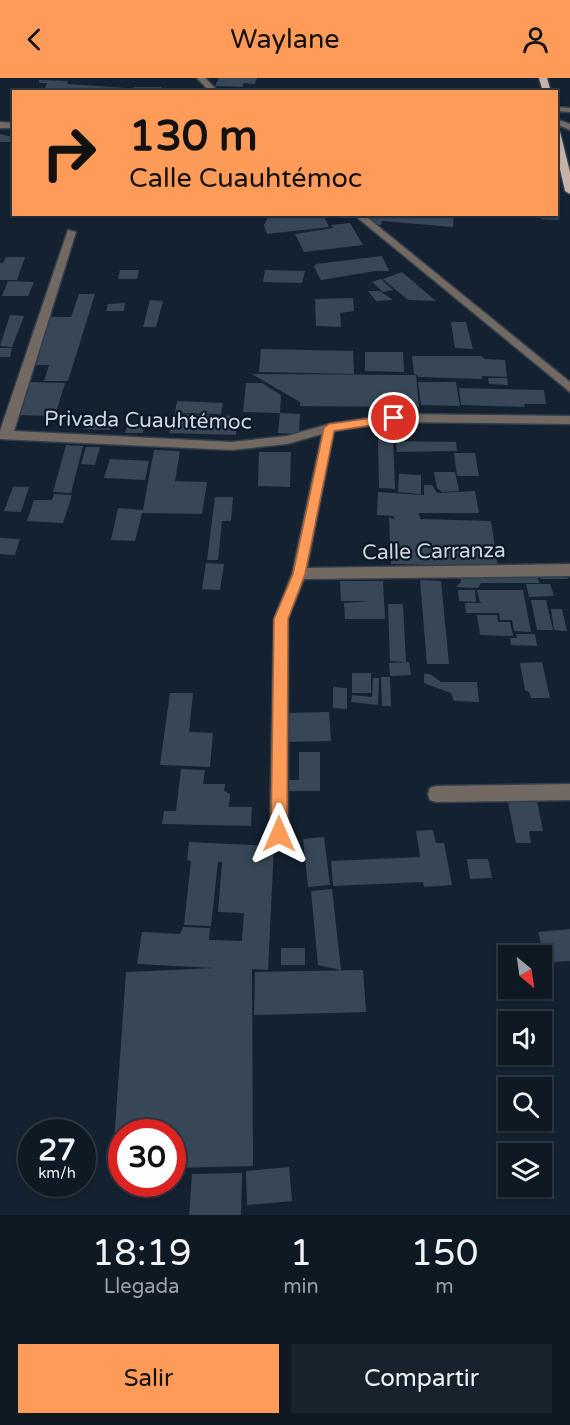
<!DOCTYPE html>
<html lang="es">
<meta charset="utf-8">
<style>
body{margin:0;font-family:"Varela Round",sans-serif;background:#18222c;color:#f1f3f6;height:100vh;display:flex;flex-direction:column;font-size:22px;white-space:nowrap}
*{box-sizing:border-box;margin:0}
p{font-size:20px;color:#9ba0a6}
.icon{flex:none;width:33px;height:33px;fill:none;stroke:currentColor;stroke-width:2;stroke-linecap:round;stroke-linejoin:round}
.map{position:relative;height:1137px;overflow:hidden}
.details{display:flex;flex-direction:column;background:#0f1924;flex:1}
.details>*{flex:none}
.hud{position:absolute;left:12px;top:12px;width:546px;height:126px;border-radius:0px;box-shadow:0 2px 4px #0004,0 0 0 2px #2f3841;background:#fe9b58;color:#111;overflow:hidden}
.needle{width:39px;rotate:151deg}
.controls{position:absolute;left:498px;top:867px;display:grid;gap:12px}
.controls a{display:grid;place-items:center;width:54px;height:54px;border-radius:0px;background:#0f1924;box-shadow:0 2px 4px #0004,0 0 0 2px #2f3841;font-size:30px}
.speed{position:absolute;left:18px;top:1041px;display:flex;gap:12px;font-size:30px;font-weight:700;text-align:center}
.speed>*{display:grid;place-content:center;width:78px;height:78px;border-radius:50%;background:#0f1924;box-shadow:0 2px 4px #0004,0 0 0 2px #2f3841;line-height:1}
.speed small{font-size:15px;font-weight:400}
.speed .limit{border:9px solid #d22;background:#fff;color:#111}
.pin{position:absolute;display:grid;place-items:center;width:51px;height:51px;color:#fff;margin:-26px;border:3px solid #fff;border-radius:50%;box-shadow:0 2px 6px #0007}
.me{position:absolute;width:66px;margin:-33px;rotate:0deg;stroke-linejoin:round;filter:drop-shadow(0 0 4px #0008)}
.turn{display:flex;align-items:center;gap:21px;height:126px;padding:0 18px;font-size:27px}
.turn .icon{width:78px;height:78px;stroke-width:2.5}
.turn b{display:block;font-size:42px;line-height:51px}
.eta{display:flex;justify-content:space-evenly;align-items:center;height:102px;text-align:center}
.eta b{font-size:36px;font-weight:600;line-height:42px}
.button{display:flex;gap:12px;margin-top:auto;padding:12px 18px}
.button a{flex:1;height:69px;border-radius:0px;background:#fe9b58;color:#111;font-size:24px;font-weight:600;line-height:69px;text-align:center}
.button a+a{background:#18222c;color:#f1f3f6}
header{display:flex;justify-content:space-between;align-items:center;height:78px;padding:0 18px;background:#fe9b58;color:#111;font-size:27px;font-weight:600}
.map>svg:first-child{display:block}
.building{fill:#384757}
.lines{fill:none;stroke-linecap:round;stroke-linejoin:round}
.minor-casing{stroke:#323e4c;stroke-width:3}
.major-casing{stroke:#323e4c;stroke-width:3}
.minor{fill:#726963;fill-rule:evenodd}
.major{fill:#c6b2a6;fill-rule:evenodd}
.route{fill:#fe9b58;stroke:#a56539;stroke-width:1.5}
.labels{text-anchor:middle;stroke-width:4.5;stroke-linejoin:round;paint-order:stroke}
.street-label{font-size:21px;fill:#cdd5df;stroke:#0b1826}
</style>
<header><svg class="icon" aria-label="back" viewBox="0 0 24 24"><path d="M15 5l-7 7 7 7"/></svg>Waylane<svg class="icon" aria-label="person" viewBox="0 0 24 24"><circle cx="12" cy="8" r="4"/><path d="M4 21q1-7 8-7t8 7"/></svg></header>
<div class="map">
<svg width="570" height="1137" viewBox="0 0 570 1137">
<rect width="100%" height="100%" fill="#142130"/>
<path class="building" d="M219,0h38l-2,6 -11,-1 -2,4 -27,-1z
M39,2l29,1 -1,3 60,4 -1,3 -81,-3 2,-5h-8z
M134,9h28l-3,3h-26z
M0,56l13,3 -1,5h-12z
M323,136l6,13 -62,7 -3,-9 5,-10z
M362,136h92l-1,13 -71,-6 -1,4 -9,-1z
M541,136h17l1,6 -18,-1z
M350,145l13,22 -59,7 -9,-18 38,-6 -2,-3z
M382,178l7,15h-14l-54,9 -7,-13 2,-3z
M6,179h19l-8,23h-17v-17h3z
M120,192h19l-2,9h-19z
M265,192l40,1 -3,12 -39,-1z
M402,194l34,29 -28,-1 -25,-21z
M381,201l12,11 -10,2 -11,-10z
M8,203l26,1 -6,14h-26z
M368,213h12l13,9 -17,1z
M79,216h16l-27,87h-24l5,-16h-14l15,-48h21z
M353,220l1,13 -14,2 1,14 -25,-1 -1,-27z
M150,222l13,1 -7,26h-13z
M125,225l-1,8h-18l2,-7z
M10,237l14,1 -12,31 -12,-1z
M451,244h15l7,27 -18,-1z
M0,270h12l-2,9h-10z
M261,271l92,2 1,23 -95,-2z
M365,274h38l1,20 -39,-1z
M412,278h69l4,3 20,1 2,17 -25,-1v3l-63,-2 -5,-4z
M252,296l164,1 3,32 -119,-1v-4z
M488,300h19l1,7 -19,-1z
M28,304l37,1 -10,33 -38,-1z
M418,304h38l4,24 -39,-1z
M246,305h16l19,12 -1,18 -37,-1z
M459,310l85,2 2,14h-22l1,3 -64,-2z
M177,323l46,2 -2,11 -46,-1z
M280,335l20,1 -1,20 -21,-1z
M173,336l65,2 -2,19 -67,-2z
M87,339l26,2 -3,11 -26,-1z
M128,345h17l-2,10h-18z
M378,361l15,1 2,49 -16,-1z
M396,363l60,1 1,9 -60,1z
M66,367l17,1 -12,47 -18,-1z
M86,369h14l-5,18 -14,-1z
M154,372l26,1 -5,30 32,1 -5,32 -60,-1 -7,28 -24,-1 7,-32 25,2z
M259,374h32l-1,35 -32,-1z
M454,375h21l4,23h-22z
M110,381l39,2 -4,19 -41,-2z
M434,394h21l4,19 -17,1 -5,-4z
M399,396l22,1v19l-23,-2z
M424,407h8l5,8 38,-2 4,22h-60l1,6 71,2 7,46 -107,-3 -2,-46 6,1 -2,-3 -16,-1 1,-23 46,3z
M13,409h16l-8,25 -17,-1z
M54,416l18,1 -9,28 -36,-2 7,-21h18z
M215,419h18l-2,24h-9l-4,39h-11z
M0,460l20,1 -5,16 -15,-1z
M206,485l18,1 -4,26 -18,-1z
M566,493l2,8h-27l-2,-7z
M460,494h77l2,11h-58l-3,5 -22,-1 5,-5z
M420,502l21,1 8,83h-22z
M340,503h43l2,38h-40l-1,-16 26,-2h-29z
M526,506h24l4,12 -25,1z
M458,512h17l1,12 -17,-1z
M477,512h46l8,42 -17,-1 -2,-11h-12l-1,-7h-33l-1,-10h17l-2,-1z
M531,522h15l7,30h-16z
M388,526h15l3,58 -16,-1z
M551,531h11l5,22 -13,-1z
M477,537h20l1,7h12l3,14 -33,-1z
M516,556h19l2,12 -26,-1 -1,-7h7z
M409,584l2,13 -21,1 -1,-13z
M542,584l8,36h-19l-2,-6 -4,-2 -5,-27z
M352,595h19v20h-19z
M424,596h6l11,8h36l2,20 -25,-1 -3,-8 -27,-10z
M381,599h9l1,29h-9z
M373,600h6l-1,27 -27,-3 1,-7 20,2z
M333,609l14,1v21l-14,-1z
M170,615h23l-4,39 24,1 -3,34 -50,-2z
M329,634l2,29 -46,1v-29z
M299,674h21v39h-34l1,-11h12z
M181,691l24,1 -2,14h22l-1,7 6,3 -1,13h23l-1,19 -89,-2 2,-13h12z
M537,723l6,30h-14l2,12h-15l-8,-41z
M433,752l3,13h8l8,42 -28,2 -1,-5 -90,4 -2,-25 89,-4 -4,-26z
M324,759l6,48 -22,2 -5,-48z
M189,764l85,4 -6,124 -16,-1 1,197 -81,2v-36h-50v28l-9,-3 13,-185 89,-4 -78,-4 5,-32 38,2 3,-7 27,1 -1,12 33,1 2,-28 -26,-1 4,-50h-4l-7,64 -27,-1 7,-64 -4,-1z
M467,781h21l4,19 -22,1z
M332,811l9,81 -23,-5 -7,-74z
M570,851v32l-24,1 -8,-30z
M281,870h24v17h-24z
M363,892l3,42 -112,3 1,-43z
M289,1089l3,34 -45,4 -1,-34z
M242,1095l-1,42h-52l3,-41z"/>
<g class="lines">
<defs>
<path id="minor" d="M197,0h8l14,14h-9z
M556,29l14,1v4l-14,-1z
M556,41l14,5v6l-14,-6z
M0,44l14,1v5h-14z
M353,136h10l207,168v10z
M68,152l8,2 -62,199 218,11 55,-6 42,-12 65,-10 176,2v8l-176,-2 -60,9 -27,137 263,-4v12l-266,3 -16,40v215l-3,6 -6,2 -6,-2 -3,-6 4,-215 18,-45 30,-140 -35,10 -55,6 -232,-11v-8z
M570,706v16l-134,2 -6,-2 -2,-6 2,-6 6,-2z"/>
<path id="major" d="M539,0h8l4,14h-8z
M556,52l4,2 10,40v22l-5,-3 -9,-39z"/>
</defs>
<use href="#minor" class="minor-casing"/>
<use href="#major" class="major-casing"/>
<use href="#minor" class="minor"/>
<use href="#major" class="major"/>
</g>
<path class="route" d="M394,337l3,1v5l-63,10 -29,143 -17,45 -1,215 -3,5 -5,2 -6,-2 -2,-5 3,-215 19,-45 31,-146 5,-4z"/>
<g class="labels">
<g class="street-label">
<text transform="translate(148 342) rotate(1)" y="7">Privada Cuauhtémoc</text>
<text transform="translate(434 473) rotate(-1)" y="7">Calle Carranza</text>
</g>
</g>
</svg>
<div class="controls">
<a><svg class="needle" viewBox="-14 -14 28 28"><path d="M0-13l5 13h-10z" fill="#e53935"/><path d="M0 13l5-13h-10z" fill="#9ba0a6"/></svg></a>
<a><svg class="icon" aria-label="sound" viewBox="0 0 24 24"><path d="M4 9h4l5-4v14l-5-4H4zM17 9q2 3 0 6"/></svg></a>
<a><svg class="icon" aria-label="search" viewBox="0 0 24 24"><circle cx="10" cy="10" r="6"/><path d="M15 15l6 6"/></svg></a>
<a><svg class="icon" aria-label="layers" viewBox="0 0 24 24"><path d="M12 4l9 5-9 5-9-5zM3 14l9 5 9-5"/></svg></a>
</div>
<div class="speed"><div>27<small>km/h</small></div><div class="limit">30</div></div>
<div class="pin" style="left:394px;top:340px;background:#d93025"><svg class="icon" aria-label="arrive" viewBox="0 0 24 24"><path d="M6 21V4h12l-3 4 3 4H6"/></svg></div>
<svg class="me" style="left:279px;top:756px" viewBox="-20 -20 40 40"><path d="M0-17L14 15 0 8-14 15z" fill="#fe9b58" stroke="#fff" stroke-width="4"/></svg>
<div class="hud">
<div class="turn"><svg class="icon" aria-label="right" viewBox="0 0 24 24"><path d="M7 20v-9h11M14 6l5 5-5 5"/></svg><div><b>130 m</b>Calle Cuauhtémoc</div></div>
</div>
</div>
<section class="details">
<div class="eta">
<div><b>18:19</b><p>Llegada</p></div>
<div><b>1</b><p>min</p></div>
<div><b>150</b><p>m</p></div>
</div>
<div class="button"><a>Salir</a><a>Compartir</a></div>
</section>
